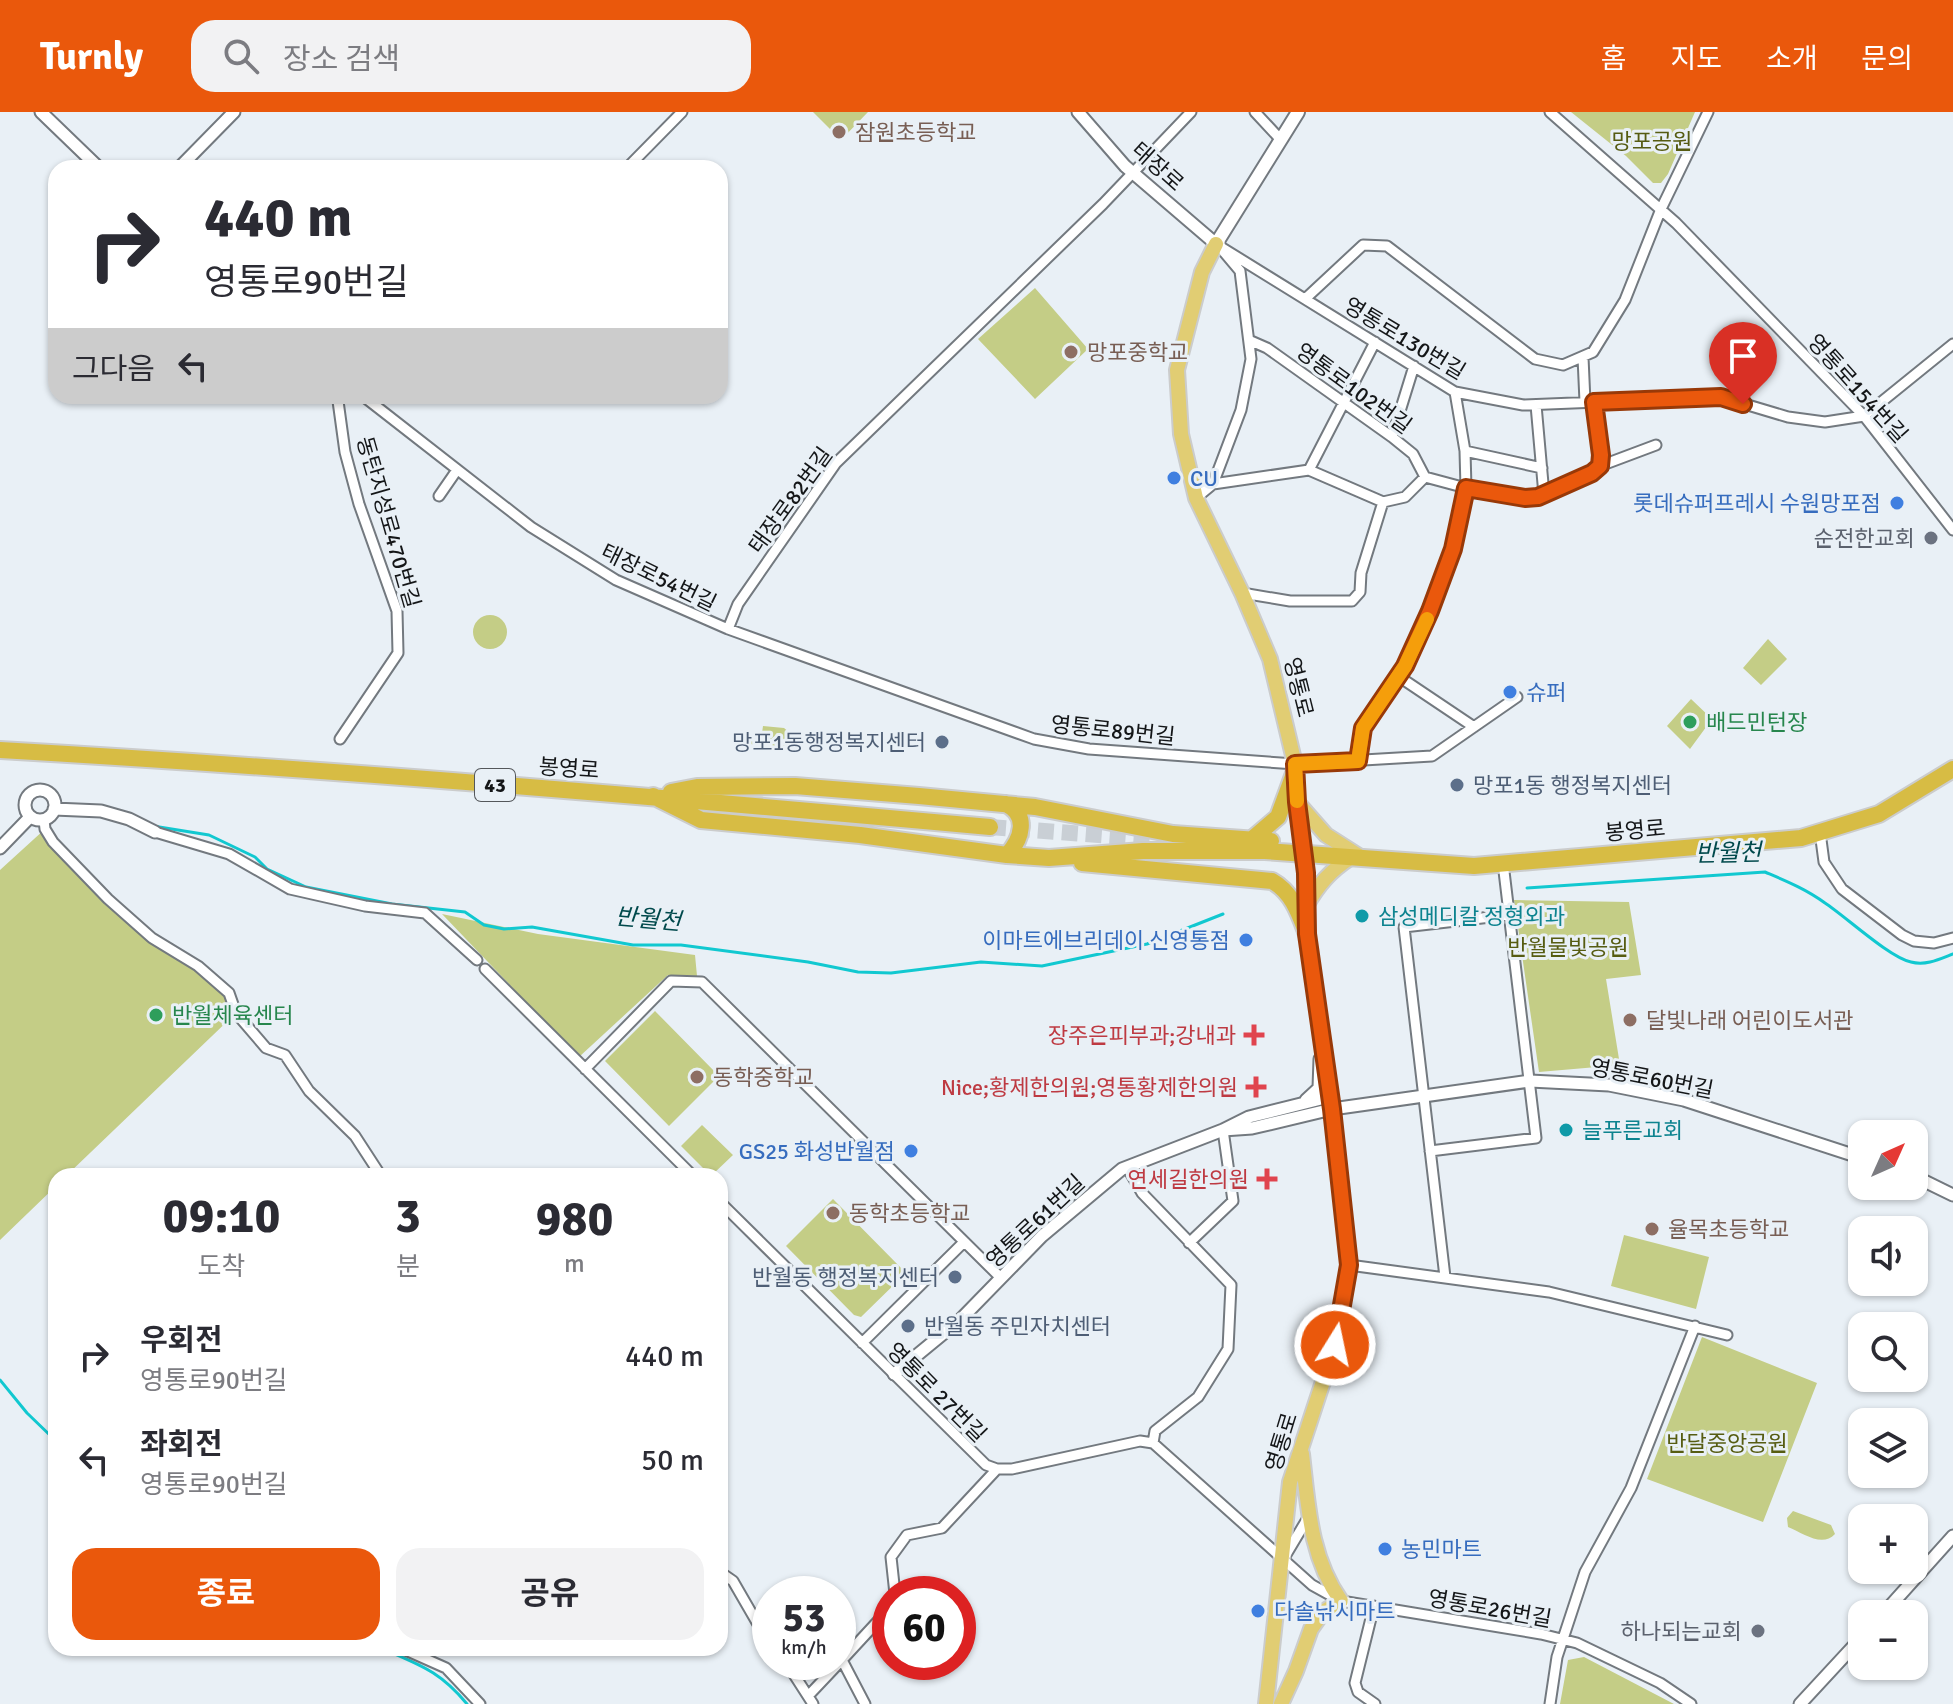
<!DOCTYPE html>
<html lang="ko">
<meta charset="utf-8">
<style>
body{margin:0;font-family:Signika,"Noto Sans KR",sans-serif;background:#f2f2f3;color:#2b2b33;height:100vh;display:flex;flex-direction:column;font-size:30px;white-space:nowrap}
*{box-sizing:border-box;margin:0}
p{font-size:26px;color:#7c7c81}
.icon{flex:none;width:44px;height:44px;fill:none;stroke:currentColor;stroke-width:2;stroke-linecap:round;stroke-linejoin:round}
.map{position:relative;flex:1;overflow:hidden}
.drawer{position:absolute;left:48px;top:1056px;width:680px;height:488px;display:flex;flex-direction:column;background:#fff;border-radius:24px;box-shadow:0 2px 6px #0004}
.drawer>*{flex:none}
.guide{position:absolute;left:48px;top:48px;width:680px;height:244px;border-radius:24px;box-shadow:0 2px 6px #0004;background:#fff;color:#2b2b33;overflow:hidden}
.needle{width:52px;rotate:45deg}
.buttons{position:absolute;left:1848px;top:1008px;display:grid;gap:16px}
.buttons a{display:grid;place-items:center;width:80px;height:80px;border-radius:16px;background:#fff;box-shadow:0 2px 6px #0004;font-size:40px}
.speed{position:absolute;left:752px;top:1464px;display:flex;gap:16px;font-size:40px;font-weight:700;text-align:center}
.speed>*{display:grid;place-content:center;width:104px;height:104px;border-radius:50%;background:#fff;box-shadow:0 2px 6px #0004;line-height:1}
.speed small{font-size:20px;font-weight:400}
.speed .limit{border:12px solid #d22;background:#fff;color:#111}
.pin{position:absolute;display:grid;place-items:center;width:68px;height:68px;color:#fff;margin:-82px -34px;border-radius:50% 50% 50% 0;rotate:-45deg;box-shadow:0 0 8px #0007}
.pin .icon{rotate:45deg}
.me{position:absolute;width:88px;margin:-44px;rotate:10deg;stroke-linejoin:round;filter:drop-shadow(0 0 6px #0008)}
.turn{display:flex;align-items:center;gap:28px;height:168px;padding:0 24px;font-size:36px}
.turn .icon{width:104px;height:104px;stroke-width:2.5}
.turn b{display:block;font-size:56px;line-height:68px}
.then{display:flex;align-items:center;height:76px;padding:0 24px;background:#0003;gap:16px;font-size:30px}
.eta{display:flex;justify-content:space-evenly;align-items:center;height:136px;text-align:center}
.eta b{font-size:48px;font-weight:700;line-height:56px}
.primary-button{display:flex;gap:16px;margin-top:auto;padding:16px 24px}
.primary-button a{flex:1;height:92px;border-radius:24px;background:#ea580c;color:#fff;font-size:32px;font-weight:700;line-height:92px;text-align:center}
.primary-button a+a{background:#f2f2f3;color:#2b2b33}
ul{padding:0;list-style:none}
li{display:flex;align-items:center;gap:24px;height:104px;padding:0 24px}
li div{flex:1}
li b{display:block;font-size:30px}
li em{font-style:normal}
header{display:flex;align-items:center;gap:48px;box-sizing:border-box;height:112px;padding:0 40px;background:#ea580c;color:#fff}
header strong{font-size:38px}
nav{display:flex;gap:44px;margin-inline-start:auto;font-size:28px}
.search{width:560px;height:72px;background:#f2f2f3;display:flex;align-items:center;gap:20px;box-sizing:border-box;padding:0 28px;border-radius:24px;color:#7c7c81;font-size:30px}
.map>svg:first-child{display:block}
.green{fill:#c4cd86}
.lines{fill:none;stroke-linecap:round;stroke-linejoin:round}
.stream{stroke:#11c8d0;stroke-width:3}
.trunk-tunnel{stroke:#c9cfd5;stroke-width:16;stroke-dasharray:16 8;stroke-linecap:butt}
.minor-casing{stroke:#73797f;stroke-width:13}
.tertiary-casing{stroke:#73797f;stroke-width:15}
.secondary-casing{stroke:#73797f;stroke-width:16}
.primary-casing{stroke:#cbcccc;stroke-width:18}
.trunk-casing{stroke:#cbcccc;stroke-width:20}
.minor{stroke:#fff;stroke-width:9}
.tertiary{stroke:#fff;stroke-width:11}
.secondary{stroke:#fff;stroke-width:12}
.primary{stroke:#e1cd73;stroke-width:14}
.trunk{stroke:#d7bc44;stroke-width:16}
.route-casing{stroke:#983908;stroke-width:20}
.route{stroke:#ea580c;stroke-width:14}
.slow{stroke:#f59e0b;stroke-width:14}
.education-dot{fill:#8d6e63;stroke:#e9f0f6;stroke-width:3}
.shop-dot{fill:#3f7fe0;stroke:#e9f0f6;stroke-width:3}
.worship-dot{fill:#6b7280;stroke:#e9f0f6;stroke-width:3}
.leisure-dot{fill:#2e9e5b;stroke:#e9f0f6;stroke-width:3}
.service-dot{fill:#5c6f8a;stroke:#e9f0f6;stroke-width:3}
.culture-dot{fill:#0f9aa8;stroke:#e9f0f6;stroke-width:3}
.health-dot{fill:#e0444e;stroke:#e9f0f6;stroke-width:3}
.labels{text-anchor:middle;stroke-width:6;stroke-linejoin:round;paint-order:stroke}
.shield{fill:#e9f0f6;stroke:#54575b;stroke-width:2}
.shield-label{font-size:20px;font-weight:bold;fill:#141618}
.education-label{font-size:22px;fill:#785e54;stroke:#e9f0f6;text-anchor:start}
.park-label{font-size:22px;fill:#565c12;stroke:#e9f0f6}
.street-label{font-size:22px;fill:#141618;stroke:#e9f0f6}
.shop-label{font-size:22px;fill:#366cbe;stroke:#e9f0f6;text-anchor:start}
.worship-label{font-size:22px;fill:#5b616d;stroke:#e9f0f6;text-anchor:end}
.leisure-label{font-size:22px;fill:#27864d;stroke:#e9f0f6;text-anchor:start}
.service-label{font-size:22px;fill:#4e5e75;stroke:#e9f0f6;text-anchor:end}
.culture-label{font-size:22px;fill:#0d838f;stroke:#e9f0f6;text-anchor:start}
.health-label{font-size:22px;fill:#be3a42;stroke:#e9f0f6;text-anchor:end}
.water-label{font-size:24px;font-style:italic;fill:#00494c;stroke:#e9f0f6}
</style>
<header>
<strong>Turnly</strong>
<div class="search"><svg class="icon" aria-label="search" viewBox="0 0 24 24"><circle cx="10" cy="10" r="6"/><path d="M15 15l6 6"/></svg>장소 검색</div>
<nav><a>홈</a><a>지도</a><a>소개</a><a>문의</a></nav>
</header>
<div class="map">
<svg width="1953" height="1592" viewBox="0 0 1953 1592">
<rect width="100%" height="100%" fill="#e9f0f6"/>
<path class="green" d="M813,0h55l-27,28z
M1571,0h124l-27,62 -7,9h-8l-27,-27z
M1035,176l53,61 -53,50 -57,-60z
M473 520a17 17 0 1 1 34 0a17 17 0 1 1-34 0Z
M1768,527l19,20 -26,26 -18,-17z
M1691,587l21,20 -22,30 -23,-23z
M763,614l21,2 19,16v5l-53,-5v-6l5,1 7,-6z
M45,717l63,70 121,94 7,20 -170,163h-10v10l-56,54v-370z
M1514,788l115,2 12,73 -35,4 14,86 -81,7z
M442,802l96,20 157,21 2,21 -29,-1 -89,82z
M655,899l64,65 -50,50 -64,-65z
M702,1013l31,30 -22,21 -30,-30z
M833,1087l73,74 -45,44 -7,-2 -68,-69z
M1624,1123l85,22 -13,52 -85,-23z
M1702,1225l115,46 -54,139 -116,-43z
M1793,1399l38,14 4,9c-13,14 -32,-1 -47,-7l-1,-9z
M1584,1545l90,47h-114l8,-44z"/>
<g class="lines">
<path class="stream" d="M153,714l56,9 46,22 12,12 39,18 86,17 73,8 19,13 20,4 28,-2 101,18h48l127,17 50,10 33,1 90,-11 61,4 105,-22 76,-30
M1527,776l238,-16c21,9 41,17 60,31 20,13 65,55 86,59 15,4 29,-3 42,-8
M0,1268l27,33 29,28
M381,1536c38,17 58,22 86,56"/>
<path class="trunk-tunnel" d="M990,715l190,14"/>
<defs>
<path id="minor" d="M1255,0l26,28
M1550,0l126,111 188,193 89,114
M627,56l55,-56
M1216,132l239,148 68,13 198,-8 67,20 37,5 39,-6 89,-72
M1305,187l58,-54 24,1 148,113 28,6 30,-13 32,-52 36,-91 47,-97
M1251,229l16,7 125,89 21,17 12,23 41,11 59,10 13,-1 54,-24 8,-7 1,-11 -7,-53
M1583,245l2,45
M363,284l168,131 85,53 112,49 306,110 55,10 206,15 137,-8 85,-59
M1536,293l8,90
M1392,325l22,-71
M1465,339l77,17
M1600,354l56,-21
M1309,358l66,-128
M1213,372l28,-74 10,-51 -11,-88 -16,-19
M439,384l18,-26
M1196,386l17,-14 96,-14 74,32
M1242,481l48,8h62l8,-9 1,-19 22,-71 22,-5 20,-20
M728,517l10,-25 98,-141 267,-259 88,-92
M1398,564l76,51
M340,627l58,-86 -1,-42 -38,-107 -14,-52 -7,-51 6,-5
M1358,649l5,-33 42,-62 25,-55 23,-62 13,-61 -1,-37 -10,-59
M44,708l1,9 8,13 55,57 44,39 46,28 31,27 7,20 30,35 19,7 24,36 46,45 26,40
M155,720l74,22 61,35 75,17 60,7 52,47
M1820,720l4,30 18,27 60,46 12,6 20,2 19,-5
M485,857l208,207
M585,957l86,-88 31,1 299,296
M1430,1039l106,-13 -33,-275
M1127,1055l15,26 89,92 -3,64 -30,48 -43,34 -2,12
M720,1090l266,263 11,4h15l128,-28 13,2 159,142 29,16 200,33 36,9 83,40 31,21
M1189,1131l44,-42 -10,-71
M1349,1153l200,27 178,43
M1445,1165l-41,-350 104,-12
M862,1231l102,-101
M1284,1446l25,-42
M720,1460l13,9 37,64
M895,1482l-4,-37 16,-22 35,-7 55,-59
M1374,1494l-19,77 3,9 17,12
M401,1536l45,20 34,36
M786,1550l27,42
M808,1584l34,-36
M865,1592l-23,-44 48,-52
M1550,1592l7,-47 28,-85 46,-84 64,-162"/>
<path id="tertiary" d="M41,0l58,56
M1078,0l47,54 91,78
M179,56l55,-56
M25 693a15 15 0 1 1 30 0a15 15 0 1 1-30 0Z
M54,697l47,2 28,8 26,13
M0,736l30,-31
M1306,988l13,-12 1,-29
M1223,1018l29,-2 80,-19 198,-28 79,4 75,15 178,58
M1914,1064l39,19
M894,1262l67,-55 81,-83 80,-67 101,-39 26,-13 80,-20
M1883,1502l70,-78
M1800,1592l62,-67"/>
<path id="secondary" d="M1216,132l82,-132"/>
<path id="primary" d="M1216,132l-14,28 -25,98 4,64 15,64 46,95 28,66 25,105 2,38 9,71 1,61 25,175 17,156 -14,80 -45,137 -24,222
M1297,690l29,33 36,23
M1306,794c12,-21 24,-35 44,-48
M1281,1592l15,-33 15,-42 12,-17 18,-11c-31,-44 -33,-95 -39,-147"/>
<path id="trunk" d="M0,638c331,19 660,47 990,77
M671,680l26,-5 98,-1 124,10 116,11 138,27 98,7
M653,684l48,24 159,15 147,20 42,3 94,-7h122l209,15 327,-28 78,-24 74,-45
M1006,692c23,11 16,35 1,51
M1251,728l27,-23 17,-46
M1082,751l190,18c20,11 27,32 35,53"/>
</defs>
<use href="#minor" class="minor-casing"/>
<use href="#tertiary" class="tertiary-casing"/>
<use href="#secondary" class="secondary-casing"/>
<use href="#primary" class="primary-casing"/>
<use href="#trunk" class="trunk-casing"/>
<use href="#minor" class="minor"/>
<use href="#tertiary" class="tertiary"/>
<use href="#secondary" class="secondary"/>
<use href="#primary" class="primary"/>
<use href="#trunk" class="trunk"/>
</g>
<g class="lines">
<defs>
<path id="route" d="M1335,1233l14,-80 -17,-156 -25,-175 -1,-61 -9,-71 -2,-38 63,-3 5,-33 42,-62 25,-55 23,-62 13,-61 59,10 13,-1 54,-24 8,-7 1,-11 -7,-53 127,-5 22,7"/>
</defs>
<use href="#route" class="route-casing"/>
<use href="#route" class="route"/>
<path class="slow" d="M1297,689l-2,-37 63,-3 5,-33 42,-62 22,-47"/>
</g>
<g class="education-dot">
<circle cx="839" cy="20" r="8"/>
<circle cx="1071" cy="240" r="8"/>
<circle cx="1630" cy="908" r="8"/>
<circle cx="697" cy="965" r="8"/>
<circle cx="833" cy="1101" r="8"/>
<circle cx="1652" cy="1117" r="8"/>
</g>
<g class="shop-dot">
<circle cx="1174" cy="366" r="8"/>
<circle cx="1897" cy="391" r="8"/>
<circle cx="1510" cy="580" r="8"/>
<circle cx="1246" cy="828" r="8"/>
<circle cx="911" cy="1039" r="8"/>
<circle cx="1385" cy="1437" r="8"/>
<circle cx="1258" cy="1499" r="8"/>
</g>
<g class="worship-dot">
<circle cx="1931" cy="426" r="8"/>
<circle cx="1758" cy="1519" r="8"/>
</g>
<g class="leisure-dot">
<circle cx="1690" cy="610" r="8"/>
<circle cx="156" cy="903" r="8"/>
</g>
<g class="service-dot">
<circle cx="942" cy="630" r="8"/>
<circle cx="1457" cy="673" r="8"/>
<circle cx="955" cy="1165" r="8"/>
<circle cx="908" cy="1214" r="8"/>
</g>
<g class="culture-dot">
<circle cx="1362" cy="804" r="8"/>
<circle cx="1566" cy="1018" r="8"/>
</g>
<g class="health-dot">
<path d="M1250 911h8v8h8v8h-8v8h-8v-8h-8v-8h8z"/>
<path d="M1252 963h8v8h8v8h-8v8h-8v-8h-8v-8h8z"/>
<path d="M1263 1055h8v8h8v8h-8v8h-8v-8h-8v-8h8z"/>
</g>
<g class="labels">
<rect class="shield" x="475" y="657" width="40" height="32" rx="6"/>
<g class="shield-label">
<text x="495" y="680">43</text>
</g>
<g class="education-label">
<text x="855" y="28">잠원초등학교</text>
<text x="1087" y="248">망포중학교</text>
<text x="1646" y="916">달빛나래 어린이도서관</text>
<text x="713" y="973">동학중학교</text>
<text x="849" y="1109">동학초등학교</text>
<text x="1668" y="1125">율목초등학교</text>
</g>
<g class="park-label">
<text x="1652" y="37">망포공원</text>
<text x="1568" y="843">반월물빛공원</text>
<text x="1727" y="1339">반달중앙공원</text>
</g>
<g class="street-label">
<text transform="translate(1158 54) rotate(42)" y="8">태장로</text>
<text transform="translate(1405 226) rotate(31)" y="8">영통로130번길</text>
<text transform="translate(1354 276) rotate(36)" y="8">영통로102번길</text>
<text transform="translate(1858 276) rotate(48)" y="8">영통로154번길</text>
<text transform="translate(790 388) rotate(-54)" y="8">태장로82번길</text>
<text transform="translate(389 410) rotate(74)" y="8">동탄지성로470번길</text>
<text transform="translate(659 465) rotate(26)" y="8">태장로54번길</text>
<text transform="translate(1299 575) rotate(76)" y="8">영통로</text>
<text transform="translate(1113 618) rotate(6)" y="8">영통로89번길</text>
<text transform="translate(569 656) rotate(4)" y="8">봉영로</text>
<text transform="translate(1635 718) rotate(-5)" y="8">봉영로</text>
<text transform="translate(1652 966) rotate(11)" y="8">영통로60번길</text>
<text transform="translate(1035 1109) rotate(-43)" y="8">영통로61번길</text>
<text transform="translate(937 1280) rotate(45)" y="8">영통로 27번길</text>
<text transform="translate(1281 1330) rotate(-73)" y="8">영통로</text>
<text transform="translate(1490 1496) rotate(10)" y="8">영통로26번길</text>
</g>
<g class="shop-label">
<text x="1190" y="374">CU</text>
<text x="1881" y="399" text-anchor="end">롯데슈퍼프레시 수원망포점</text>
<text x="1526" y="588">슈퍼</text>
<text x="1230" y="836" text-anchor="end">이마트에브리데이 신영통점</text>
<text x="895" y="1047" text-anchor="end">GS25 화성반월점</text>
<text x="1401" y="1445">농민마트</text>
<text x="1274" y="1507">다솔낚시마트</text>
</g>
<g class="worship-label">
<text x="1915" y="434">순전한교회</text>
<text x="1742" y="1527">하나되는교회</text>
</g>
<g class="leisure-label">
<text x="1706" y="618">배드민턴장</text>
<text x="172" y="911">반월체육센터</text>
</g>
<g class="service-label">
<text x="926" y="638">망포1동행정복지센터</text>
<text x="1473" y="681" text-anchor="start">망포1동 행정복지센터</text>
<text x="939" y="1173">반월동 행정복지센터</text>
<text x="924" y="1222" text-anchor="start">반월동 주민자치센터</text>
</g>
<g class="culture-label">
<text x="1378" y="812">삼성메디칼 정형외과</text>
<text x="1582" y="1026">늘푸른교회</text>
</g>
<g class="health-label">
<text x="1236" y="931">장주은피부과;강내과</text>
<text x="1238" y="983">Nice;황제한의원;영통황제한의원</text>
<text x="1249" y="1075">연세길한의원</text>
</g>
<g class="water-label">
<text transform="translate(1728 741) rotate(-1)" y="8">반월천</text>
<text transform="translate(648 807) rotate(5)" y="8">반월천</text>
</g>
</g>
</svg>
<div class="buttons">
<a><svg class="needle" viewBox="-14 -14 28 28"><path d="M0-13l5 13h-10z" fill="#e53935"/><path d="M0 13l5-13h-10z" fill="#7c7c81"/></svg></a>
<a><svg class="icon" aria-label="sound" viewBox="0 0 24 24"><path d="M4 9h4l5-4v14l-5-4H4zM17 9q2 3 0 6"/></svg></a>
<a><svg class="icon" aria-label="search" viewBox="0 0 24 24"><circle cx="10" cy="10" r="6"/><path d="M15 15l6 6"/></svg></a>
<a><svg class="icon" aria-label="layers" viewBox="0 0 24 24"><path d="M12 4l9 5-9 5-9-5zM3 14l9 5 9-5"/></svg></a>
<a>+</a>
<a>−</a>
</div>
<div class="speed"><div>53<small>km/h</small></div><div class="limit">60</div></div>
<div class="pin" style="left:1743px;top:292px;background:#d93025"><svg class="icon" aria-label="arrive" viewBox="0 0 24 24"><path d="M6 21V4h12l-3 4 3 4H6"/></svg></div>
<svg class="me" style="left:1335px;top:1233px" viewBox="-20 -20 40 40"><circle r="17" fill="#ea580c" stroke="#fff" stroke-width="3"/><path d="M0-11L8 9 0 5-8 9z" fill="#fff"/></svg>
<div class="guide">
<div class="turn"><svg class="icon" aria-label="right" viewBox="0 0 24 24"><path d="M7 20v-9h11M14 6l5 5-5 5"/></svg><div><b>440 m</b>영통로90번길</div></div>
<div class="then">그다음<svg class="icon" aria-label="left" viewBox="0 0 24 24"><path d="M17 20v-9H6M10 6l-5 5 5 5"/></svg></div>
</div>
<section class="drawer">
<div class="eta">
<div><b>09:10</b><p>도착</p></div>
<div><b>3</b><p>분</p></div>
<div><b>980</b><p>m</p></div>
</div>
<ul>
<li><svg class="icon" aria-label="right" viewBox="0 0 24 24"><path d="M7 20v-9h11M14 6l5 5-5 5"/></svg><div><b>우회전</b><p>영통로90번길</p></div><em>440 m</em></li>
<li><svg class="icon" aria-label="left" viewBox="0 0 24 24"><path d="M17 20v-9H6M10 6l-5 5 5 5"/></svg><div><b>좌회전</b><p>영통로90번길</p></div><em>50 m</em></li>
</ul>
<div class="primary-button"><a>종료</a><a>공유</a></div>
</section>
</div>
